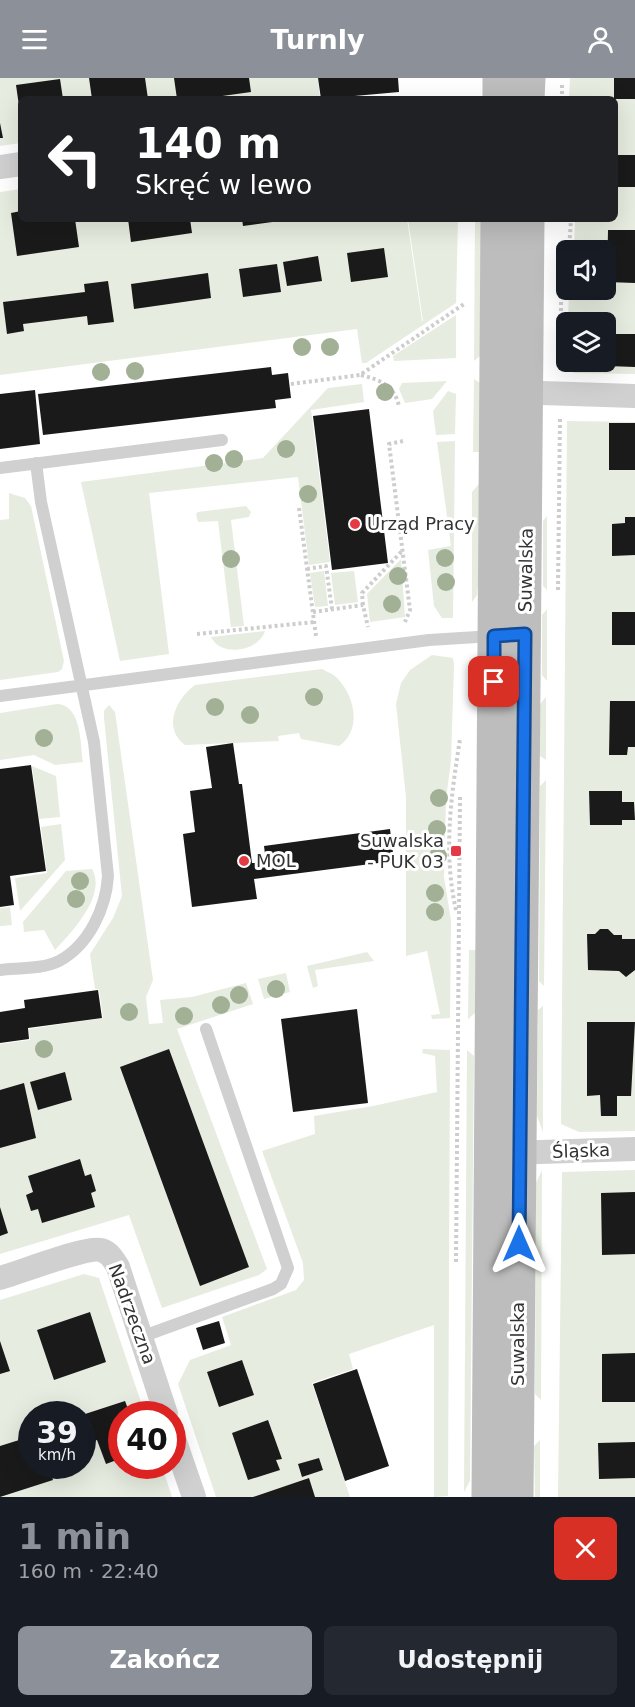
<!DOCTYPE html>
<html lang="pl">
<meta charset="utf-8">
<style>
body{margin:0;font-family:"DejaVu Sans",sans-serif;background:#242831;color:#f1f3f6;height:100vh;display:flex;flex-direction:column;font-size:22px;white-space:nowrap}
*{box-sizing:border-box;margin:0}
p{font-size:20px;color:#9ea1a6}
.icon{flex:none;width:33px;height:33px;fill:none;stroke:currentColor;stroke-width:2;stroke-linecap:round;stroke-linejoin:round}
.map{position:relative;height:1419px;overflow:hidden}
.sheet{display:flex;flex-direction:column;background:#171b24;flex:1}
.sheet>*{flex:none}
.top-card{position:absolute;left:18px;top:18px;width:600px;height:126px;border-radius:9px;box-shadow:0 6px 24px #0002;background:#202124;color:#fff;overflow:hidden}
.controls{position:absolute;left:556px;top:162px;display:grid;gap:12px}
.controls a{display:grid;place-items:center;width:60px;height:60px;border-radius:9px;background:#171b24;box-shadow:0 6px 24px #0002;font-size:30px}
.speed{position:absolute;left:18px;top:1323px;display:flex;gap:12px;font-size:30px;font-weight:700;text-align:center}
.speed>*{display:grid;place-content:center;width:78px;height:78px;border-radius:50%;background:#171b24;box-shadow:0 6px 24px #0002;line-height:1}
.speed small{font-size:15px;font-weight:400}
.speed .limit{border:9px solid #d22;background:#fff;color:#111}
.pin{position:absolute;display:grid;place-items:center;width:51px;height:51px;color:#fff;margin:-26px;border-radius:12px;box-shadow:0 3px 9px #0006}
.me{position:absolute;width:66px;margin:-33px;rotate:0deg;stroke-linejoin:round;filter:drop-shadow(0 0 4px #0008)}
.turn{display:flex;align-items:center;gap:21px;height:126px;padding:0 18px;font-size:27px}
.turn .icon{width:78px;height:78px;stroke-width:2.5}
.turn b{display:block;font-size:42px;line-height:51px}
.round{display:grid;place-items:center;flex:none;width:63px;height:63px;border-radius:9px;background:#242831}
.overview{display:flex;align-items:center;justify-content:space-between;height:102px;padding:0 18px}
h1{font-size:36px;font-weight:800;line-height:45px;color:#8c9099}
.action{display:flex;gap:12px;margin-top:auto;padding:12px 18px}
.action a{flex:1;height:69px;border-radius:9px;background:#8c9099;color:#fff;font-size:24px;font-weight:800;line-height:69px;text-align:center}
.action a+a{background:#242831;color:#f1f3f6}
header{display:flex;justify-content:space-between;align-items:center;height:78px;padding:0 18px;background:#8c9099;color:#fff;font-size:27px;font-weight:800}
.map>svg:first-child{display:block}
.green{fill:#e6ecdf;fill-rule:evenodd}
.building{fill:#1a1a1a}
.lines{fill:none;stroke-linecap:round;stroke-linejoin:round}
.path{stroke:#cdcdcd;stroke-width:4;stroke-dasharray:3 3;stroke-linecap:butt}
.lane{stroke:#d0d0d0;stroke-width:12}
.street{stroke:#d0d0d0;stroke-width:24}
.secondary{stroke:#bdbdbd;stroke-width:33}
.tree{fill:#a2b095}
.route-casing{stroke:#114b97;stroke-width:15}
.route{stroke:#1a73e8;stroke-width:10}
.poi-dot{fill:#e63946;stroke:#fff;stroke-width:2}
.labels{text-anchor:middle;stroke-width:6;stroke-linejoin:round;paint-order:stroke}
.poi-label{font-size:18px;fill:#333;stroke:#fff;text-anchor:start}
.street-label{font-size:18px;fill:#333;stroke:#fff}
</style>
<header><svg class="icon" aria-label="menu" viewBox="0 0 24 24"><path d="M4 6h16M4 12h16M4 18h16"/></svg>Turnly<svg class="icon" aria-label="person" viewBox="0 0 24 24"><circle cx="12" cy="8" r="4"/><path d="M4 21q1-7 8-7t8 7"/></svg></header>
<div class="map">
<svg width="635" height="1419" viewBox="0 0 635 1419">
<rect width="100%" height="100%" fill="#fff"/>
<path class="green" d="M0,0h318l2,21h-299v44l-21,3z
M570,0h65v296l-61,-1 -8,-7 1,-22v18h39v-40h-38l1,-32h37v-40h-32l1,-31h40v-120h-46z
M21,111v30h386l15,102 -29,4 30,-4 -15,-102h50l-2,84 -90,60h-4l-5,-34 -357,46v-183z
M475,141h6v136l-7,6z
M456,237v43l-62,3 -1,-5z
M474,301l6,4v69h-7z
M447,303l-15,18 -27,4 -6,-14 3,-6z
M362,306l2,18 -53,8 19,152 -21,3 -11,-88 -149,16 20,161 -49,7 -39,-179 182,-24 65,-70z
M448,313l8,3 -1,40 -19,1 -3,-24z
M567,343l68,1v709l-56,1 -18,-8z
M455,363l-2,177h-11l-8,-12 -6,-56 23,-4 -14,-104z
M479,406l-1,101 -1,10 -5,7v-110z
M9,415l16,5 6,8 33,155 -2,8 -4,3 -58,8v-160l9,-1z
M246,428l5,6 -2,5 -18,3 13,106 -13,1 -13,-106 -20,1 -2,-8 2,-2z
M547,438v74l-4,-4v-65z
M401,481l4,58 -35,5 -3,-28z
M324,493l4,35 -13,1 -5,-34z
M354,493l4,31 -23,3 -4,-32z
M547,531v72l-5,-6v-60z
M265,553c-6,20 -44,27 -54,6z
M432,577l21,3 1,7 -3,96 -5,38 -2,78 7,44 -1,97 -18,1 -1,-4 9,-1 -13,-63 -21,5v-159l-10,-93 5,-21 9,-13z
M322,591c5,3 12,5 16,10 17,18 24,51 1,67l-38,-7 -2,-6 -21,3 1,5 -94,4c-23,-17 -9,-46 10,-60z
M546,619v63l-6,-4v-52z
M57,626c25,1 23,40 26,58l-28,3 -21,-10 -34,5v-47z
M109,627l6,7 38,268 -7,17 3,27 14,-1 -3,-23 32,-3 54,-14 7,21 -76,25 90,240 -8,6 -97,33 -33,-93 -129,39v-210l30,-4 -1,-11 74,-11 -4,-29h-4l-5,-35 23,-36 9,-22 -18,-178v-7z
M32,688l24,10 4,41 -21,2z
M546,702l-2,206 -5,-5 1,-195z
M61,746l4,36 -45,51 -5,-33 32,-5 -6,-46z
M92,791c15,26 -20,63 -37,81l-11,-20 -20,2 -1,-10 43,-51z
M10,829l2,18 -12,1v-18z
M469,872h7l-1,63 -7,6z
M367,874l7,9 -59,9 3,16 -5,2 -6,-22z
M286,895l4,19 -26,7 -6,-20z
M543,928v126l-6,-16 1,-106z
M423,971l27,1 -2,446 -14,1v-172l-85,29 4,15 -41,14 38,114h-134l-38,-113 12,-24 41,-15 -9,-28 74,-27 8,-10 -1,-17 -41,-112 53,-17 -1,-18 59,-10 64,-14 -2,-36 -13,-3z
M467,972l7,6 -4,425 -6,11z
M542,1092l-1,230 -6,-6 1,-211z
M635,1092v327h-77l4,-325z
M84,1196l15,4 46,136h-23v52h40l10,31h-172v-197zM32,1336h50v52h-50z
M540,1362v57h-5l-1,-51z"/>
<path class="building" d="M89,0h56l3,21h-56z
M174,0h75l2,14 -50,7h-24z
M318,0h80l1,14 -78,7z
M614,0h21v21h-21z
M60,1l3,20h-42l-1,14 -4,-28z
M0,45l3,15h-3z
M615,77h20v32h-20z
M21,133v8h54l4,28 -62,9 -6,-43z
M128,141h62l2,14 -61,9z
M242,141h45v1l-44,6z
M608,152h27v53l-28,-1z
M384,170l4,29 -37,5 -4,-29z
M318,178l4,25 -35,5 -4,-24z
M277,186l4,28 -38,5 -4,-28z
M208,195l3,25 -77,11 -3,-25z
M108,203l6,41 -26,3 -1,-9 -64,8 1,7 -17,3 -4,-32 82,-10 -1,-8z
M609,256h26v33l-27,-1z
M271,289l1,8 16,-2 3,25 -16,2 1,8 -233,27 -5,-41z
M35,312l5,54 -40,5v-55z
M369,331l19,154 -56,7 -19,-154z
M609,345h26v47h-26z
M625,439h10v38l-23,1v-32l13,-1z
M612,534h23v33h-23z
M610,623h25v46h-7l-1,8h-18z
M233,665l6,41h3l10,79 14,-1 -2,-16 126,-17 4,32 -140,18 3,20 -65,8 -9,-73 12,-2 -5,-41 22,-3 -6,-41z
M31,687l15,106 -36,5 4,29 -14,2v-138z
M589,713h33v11h12l1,18h-13v5h-32z
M600,851h8l6,6h8v4h13v31l-9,7 -7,-6 -31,-1 -1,-36h8z
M98,912l4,28 -74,10 1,11 -29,4v-31l25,-4 -1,-8z
M357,931l11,94 -75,9 -12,-93z
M587,944h48l-4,74h-14v20h-16l-1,-21 -13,1z
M169,971l80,218 -49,19 -80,-219z
M65,994l7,28 -34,10 -8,-28z
M24,1005l12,55 -36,10v-58z
M80,1081l5,17 6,-2 5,17 -5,2 4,14 -53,16 -4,-14 -7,2 -5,-16 7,-3 -5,-16z
M635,1114v62l-33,1 -1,-62z
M0,1129l8,26 -8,3z
M90,1234l16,50 -52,18 -17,-50z
M219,1243l6,22 -22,7 -7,-22z
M0,1263l10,30 -10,3z
M635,1275v49h-33v-48z
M242,1282l12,35 -35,12 -12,-35z
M357,1291l32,97 -44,15 -32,-97z
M125,1323l5,13h-8v44l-16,6 -9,-24 -15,5v-30z
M268,1342l14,39 -6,1 4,10 -32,10 -16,-47z
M32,1358v30h16l5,14 -53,17v-51z
M635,1364v36l-36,1 -1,-36z
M319,1380l4,12 -21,7 -4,-13z
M309,1400l6,19h-62z"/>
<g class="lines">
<path class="path" d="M562,7v14
M569,172l2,-31
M563,209l4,-25
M561,233v-31
M361,297c19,5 33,10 38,31
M291,306l69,-9 104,-71
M403,363l-14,3 21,166 -5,12
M299,430l17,128
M307,491l19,-3 6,43
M558,512l2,-172
M363,527l-1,-12 41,-43
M313,534l50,-7 5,22
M197,556l117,-12
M456,832c-13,-57 -5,-114 4,-171
M456,1184l4,-466"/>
<path class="lane" d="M0,390l222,-28
M0,618l429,-56 64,-4
M0,892c17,-2 44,-1 59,-9 30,-16 47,-53 49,-85l-14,-134 -53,-240 -5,-39
M141,1259l132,-48 8,-5 7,-16 -82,-239"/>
<path class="street" d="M0,89l21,-3
M510,314l125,4
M505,1075l130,-4
M0,1200c19,-5 86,-32 101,-28 9,3 12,9 17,17l48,147
M172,1355l22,64"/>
<path class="secondary" d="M499,21v-21
M528,21l1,-21
M488,1419l9,-1278
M517,1419l11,-1278"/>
</g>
<g class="tree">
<circle cx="302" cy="269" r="9"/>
<circle cx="330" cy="269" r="9"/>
<circle cx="135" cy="293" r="9"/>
<circle cx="101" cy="294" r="9"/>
<circle cx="385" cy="314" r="9"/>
<circle cx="286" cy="371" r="9"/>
<circle cx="234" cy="381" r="9"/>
<circle cx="214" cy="385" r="9"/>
<circle cx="308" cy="416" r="9"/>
<circle cx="445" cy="480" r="9"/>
<circle cx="231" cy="481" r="9"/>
<circle cx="398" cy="498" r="9"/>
<circle cx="446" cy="504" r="9"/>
<circle cx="392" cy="526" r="9"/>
<circle cx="314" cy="619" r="9"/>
<circle cx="215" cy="629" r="9"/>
<circle cx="250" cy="637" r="9"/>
<circle cx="44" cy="660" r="9"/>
<circle cx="439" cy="720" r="9"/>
<circle cx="437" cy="751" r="9"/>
<circle cx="438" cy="778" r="9"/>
<circle cx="80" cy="803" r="9"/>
<circle cx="435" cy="815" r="9"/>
<circle cx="76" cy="821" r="9"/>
<circle cx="435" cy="834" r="9"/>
<circle cx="276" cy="911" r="9"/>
<circle cx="239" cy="917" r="9"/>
<circle cx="221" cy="927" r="9"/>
<circle cx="129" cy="934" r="9"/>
<circle cx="184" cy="938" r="9"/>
<circle cx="44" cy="971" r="9"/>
</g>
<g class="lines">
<defs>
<path id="route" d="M494,604v-46l31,-2 -6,610"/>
</defs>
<use href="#route" class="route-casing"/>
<use href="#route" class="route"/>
</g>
<g class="poi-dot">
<circle cx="355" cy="446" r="6"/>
<rect x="450" y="767" width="12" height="12" rx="3"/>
<circle cx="244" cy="783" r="6"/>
</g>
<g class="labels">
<g class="poi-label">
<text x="367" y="452">Urząd Pracy</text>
<text x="444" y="769" text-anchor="end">Suwalska<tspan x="444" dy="21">- PUK 03</tspan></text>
<text x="256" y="789">MOL</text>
</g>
<g class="street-label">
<text transform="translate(526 492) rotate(-89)" y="6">Suwalska</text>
<text transform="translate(581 1073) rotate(-2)" y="6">Śląska</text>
<text transform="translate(132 1236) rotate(70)" y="6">Nadrzeczna</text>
<text transform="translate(518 1266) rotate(-90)" y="6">Suwalska</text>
</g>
</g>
</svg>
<div class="controls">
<a><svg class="icon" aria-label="sound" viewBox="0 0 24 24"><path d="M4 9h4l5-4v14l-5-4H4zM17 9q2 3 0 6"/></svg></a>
<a><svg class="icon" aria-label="layers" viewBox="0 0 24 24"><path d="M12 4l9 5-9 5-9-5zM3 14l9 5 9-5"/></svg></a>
</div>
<div class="speed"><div>39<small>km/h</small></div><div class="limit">40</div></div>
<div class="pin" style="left:494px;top:604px;background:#d93025"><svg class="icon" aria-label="arrive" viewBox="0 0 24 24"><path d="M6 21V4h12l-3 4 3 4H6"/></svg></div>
<svg class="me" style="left:519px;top:1166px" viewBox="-20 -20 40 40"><path d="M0-17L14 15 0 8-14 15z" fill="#1a73e8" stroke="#fff" stroke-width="4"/></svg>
<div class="top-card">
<div class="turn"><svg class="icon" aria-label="left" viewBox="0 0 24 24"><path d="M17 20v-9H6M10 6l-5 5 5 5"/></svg><div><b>140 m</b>Skręć w lewo</div></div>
</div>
</div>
<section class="sheet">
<div class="overview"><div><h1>1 min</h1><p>160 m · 22:40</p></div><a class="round" style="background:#d93025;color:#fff"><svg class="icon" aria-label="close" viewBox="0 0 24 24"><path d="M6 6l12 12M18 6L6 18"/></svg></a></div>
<div class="action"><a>Zakończ</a><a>Udostępnij</a></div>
</section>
